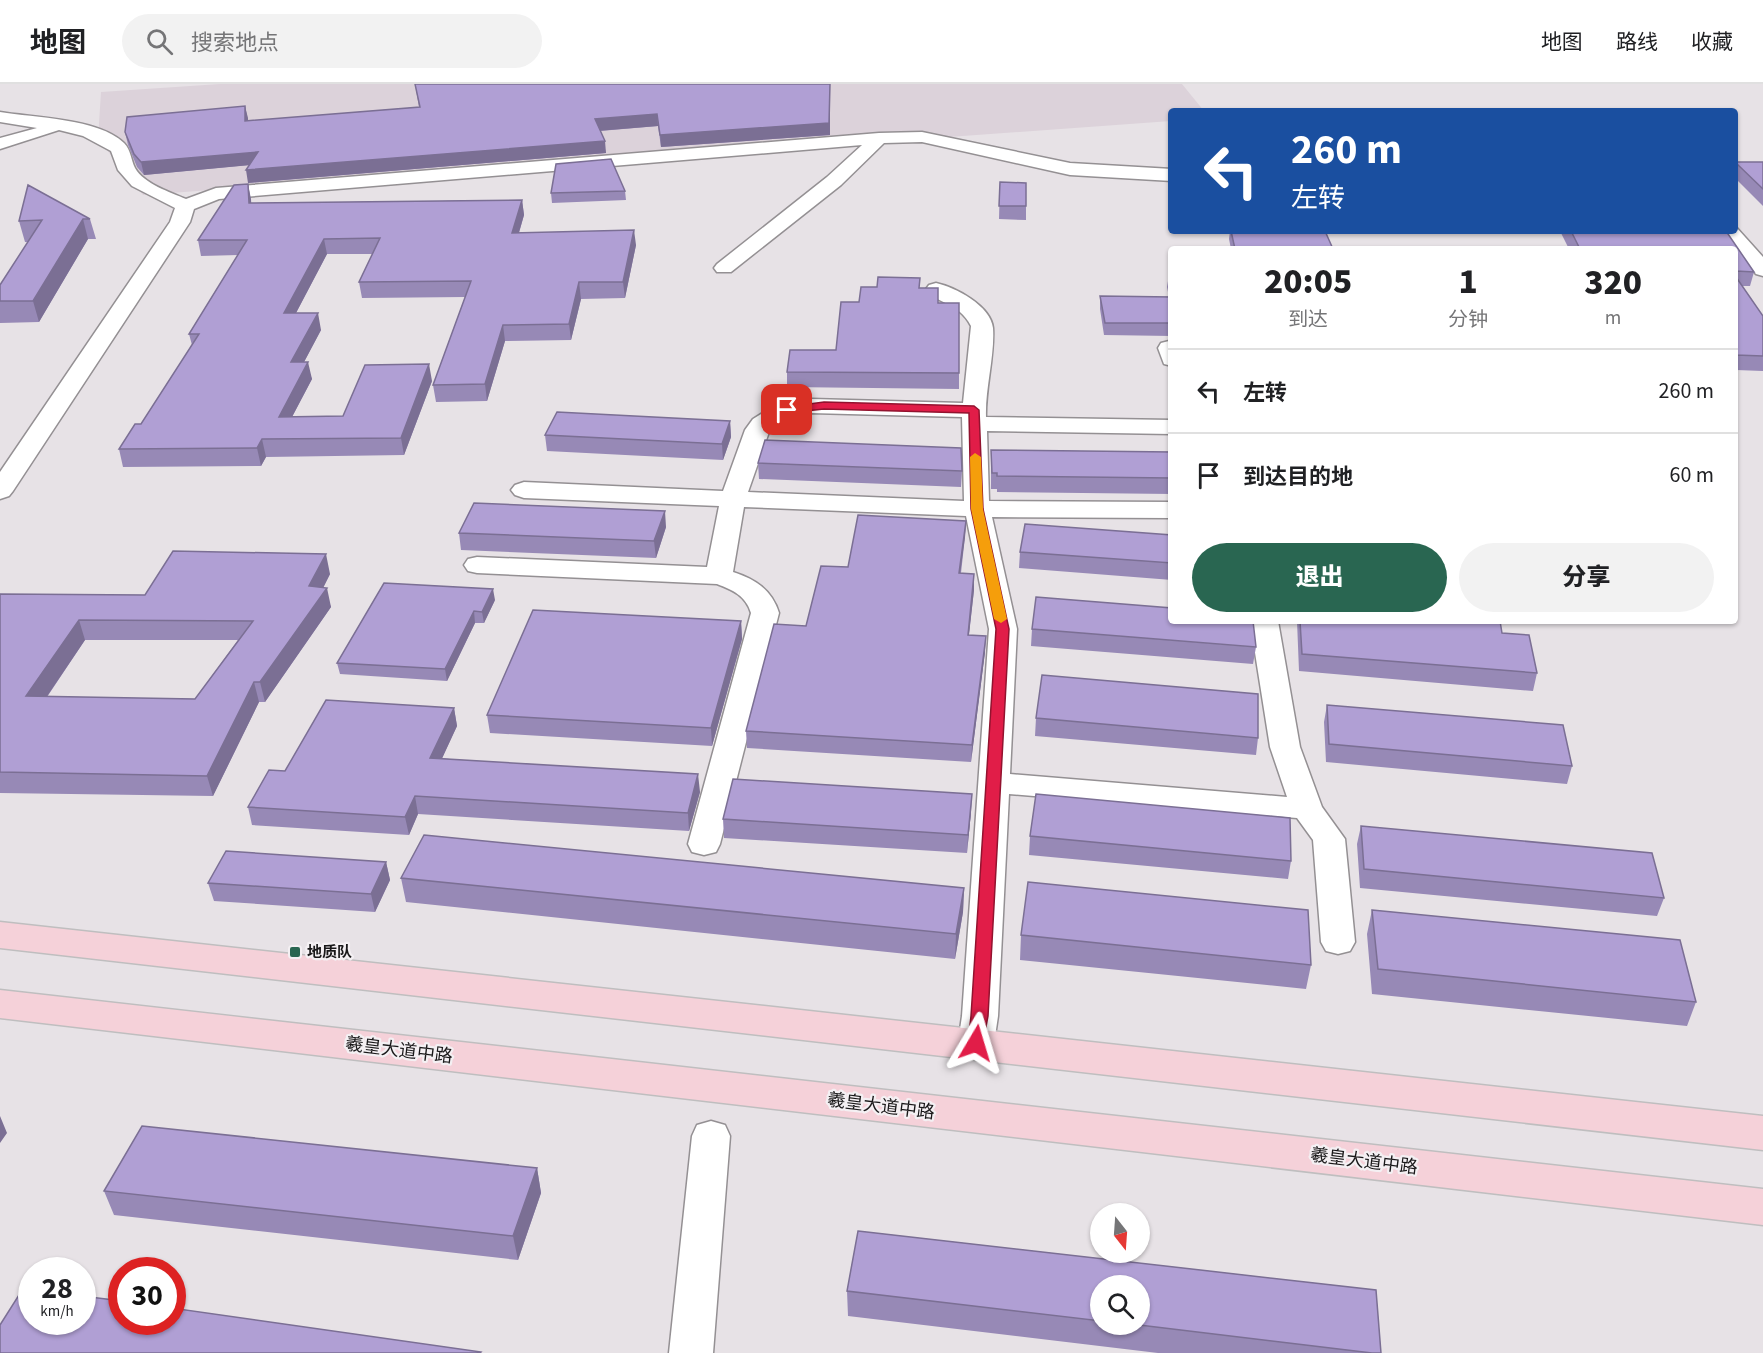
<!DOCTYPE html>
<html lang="zh">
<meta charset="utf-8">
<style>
body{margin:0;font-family:"Source Sans 3","Noto Sans SC",sans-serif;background:#f2f2f2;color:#202124;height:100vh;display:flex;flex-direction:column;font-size:22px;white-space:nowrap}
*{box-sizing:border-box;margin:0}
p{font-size:20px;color:#757577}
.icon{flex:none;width:33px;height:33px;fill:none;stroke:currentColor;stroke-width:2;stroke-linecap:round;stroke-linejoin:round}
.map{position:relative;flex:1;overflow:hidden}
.side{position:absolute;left:1168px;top:162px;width:570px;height:378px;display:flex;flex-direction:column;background:#fff;border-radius:6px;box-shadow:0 2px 4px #0004}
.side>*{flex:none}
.top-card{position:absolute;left:1168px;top:24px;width:570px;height:126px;border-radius:6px;box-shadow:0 2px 4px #0004;background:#1a4fa0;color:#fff;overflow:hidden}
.needle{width:39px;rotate:163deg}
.tools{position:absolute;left:1090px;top:1119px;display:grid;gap:12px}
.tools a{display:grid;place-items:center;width:60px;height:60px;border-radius:50%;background:#fff;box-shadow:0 2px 4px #0004;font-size:30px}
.speed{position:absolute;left:18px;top:1173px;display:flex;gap:12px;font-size:30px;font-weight:700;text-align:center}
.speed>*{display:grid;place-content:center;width:78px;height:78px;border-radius:50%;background:#fff;box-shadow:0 2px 4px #0004;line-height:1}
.speed small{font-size:15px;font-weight:400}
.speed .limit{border:9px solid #d22;background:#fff;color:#111}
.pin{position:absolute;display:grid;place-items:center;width:51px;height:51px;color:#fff;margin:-26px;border-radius:12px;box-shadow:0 3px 9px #0006}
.me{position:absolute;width:66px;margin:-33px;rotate:7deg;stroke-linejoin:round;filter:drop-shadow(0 0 4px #0008)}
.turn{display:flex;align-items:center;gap:21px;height:126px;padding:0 24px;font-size:27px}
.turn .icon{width:78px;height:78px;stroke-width:2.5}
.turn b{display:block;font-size:42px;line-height:51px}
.eta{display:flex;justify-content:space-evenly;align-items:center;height:102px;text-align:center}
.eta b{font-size:36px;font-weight:800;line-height:42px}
.button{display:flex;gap:12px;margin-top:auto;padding:12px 24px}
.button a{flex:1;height:69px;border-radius:36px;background:#296651;color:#fff;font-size:24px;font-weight:800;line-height:69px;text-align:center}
.button a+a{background:#f2f2f2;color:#202124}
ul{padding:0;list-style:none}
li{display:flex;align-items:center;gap:18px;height:84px;padding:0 24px;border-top:2px solid #e0e0e0}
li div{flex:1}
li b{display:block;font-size:22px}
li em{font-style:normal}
header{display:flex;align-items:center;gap:36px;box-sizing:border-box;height:84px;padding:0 30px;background:#fff;border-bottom:2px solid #e0e0e0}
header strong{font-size:28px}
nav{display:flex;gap:33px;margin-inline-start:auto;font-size:21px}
.search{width:420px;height:54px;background:#f2f2f2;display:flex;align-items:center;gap:15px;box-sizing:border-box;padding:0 21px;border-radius:33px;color:#757577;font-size:22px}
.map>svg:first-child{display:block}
.built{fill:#dcd2da}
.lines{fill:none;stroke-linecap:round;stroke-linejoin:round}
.minor-casing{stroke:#949093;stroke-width:3}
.major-casing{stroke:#bfbebf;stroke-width:3}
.minor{fill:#fff;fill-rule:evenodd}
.major{fill:#f5d1d9;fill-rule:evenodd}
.wall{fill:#9789b6;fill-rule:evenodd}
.shaded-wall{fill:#7b6f94}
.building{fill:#b09fd4;stroke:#7b6f94;stroke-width:1.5;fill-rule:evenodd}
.route{fill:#e11d48;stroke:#92132f;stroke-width:1.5}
.slow{fill:#f59e0b}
.poi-dot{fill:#296651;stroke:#f4f0f3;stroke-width:2}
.labels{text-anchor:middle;stroke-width:4.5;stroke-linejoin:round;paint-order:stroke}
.poi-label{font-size:15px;font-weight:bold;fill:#191819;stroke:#f4f0f3;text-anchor:start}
.near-street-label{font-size:18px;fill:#191819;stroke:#f4f0f3}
</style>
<header>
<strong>地图</strong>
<div class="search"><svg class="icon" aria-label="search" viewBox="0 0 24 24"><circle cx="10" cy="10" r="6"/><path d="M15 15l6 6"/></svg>搜索地点</div>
<nav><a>地图</a><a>路线</a><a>收藏</a></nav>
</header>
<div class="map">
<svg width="1763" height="1269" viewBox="0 0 1763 1269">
<rect width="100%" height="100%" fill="#e7e2e6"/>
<path class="built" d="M220,0h962l22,27h-32l-1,10 -1028,74 -45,-56 3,-47z"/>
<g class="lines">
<defs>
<path id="minor" d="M0,28c35,6 98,6 124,31 7,7 7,17 11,25 9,16 35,24 51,31l30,-11 663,-55 43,-1 148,31 102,6v12l-102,-6 -148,-33 -38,1 -43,42 -110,87h-14l-3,-4 3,-4 110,-87 35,-32 -643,54 -25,10 -4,13 -177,269 -4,5 -9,3v-27l170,-250 5,-14 -43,-22 -14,-16 -7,-19 -28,-15 -24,-6 -59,19v-11l37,-10 -37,-6z
M1736,143l27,30v19l-7,-2 -37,-43h17z
M936,199c19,4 55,23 57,45 2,27 -8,61 -7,89l186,3v14l-185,-3 2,70 183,1v16l-180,-1 25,112 -7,145 277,23 -17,-50 -20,-126h28l22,126 22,60 23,32 10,103 -5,9 -12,3 -12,-3 -5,-9 -8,-102 -16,-22 -288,-24 -11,222 -4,27 -5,10 -13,4 -13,-4 -5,-10 4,-27 27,-387 -23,-113 -222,-9 -11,65c22,7 39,18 46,41l-59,231 -4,8 -12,3 -12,-3 -4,-8 63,-231c-5,-17 -18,-23 -34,-29l-240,-11 -9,-2 -4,-6 4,-6 9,-2 230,10 12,-61 -195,-8 -9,-3 -4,-5 4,-5 9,-3 199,9 22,-61 8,-11 16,-10 42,-10 152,4 8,-77c-12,-24 -35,-22 -45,-37l3,-4zM811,329l151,4 2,84 -216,-9 22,-63 15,-10z
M1169,257h3v25l-8,-2 -6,-16 3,-5z
M711,1037l14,4 5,11 -17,217h-44l23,-217 5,-11z"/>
<path id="major" d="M0,838l1763,194v34l-1763,-202z
M0,906l1763,199v36l-1763,-207z"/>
</defs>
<use href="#minor" class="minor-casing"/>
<use href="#major" class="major-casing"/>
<use href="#minor" class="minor"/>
<use href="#major" class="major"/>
</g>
<path class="wall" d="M415,0l415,51 -169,12 -3,-21 -58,5 6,22 -358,30 1,-18 -105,10 -7,-8 -9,-22 -3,-13 120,-26 3,15 171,-14z
M1736,78h27v44l-27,-27z
M1000,98l26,24v14l-27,-1z
M248,100l3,19 271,-3 2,15 -5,18 117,12 -11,53 -44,1 -10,41 -66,1 -18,60 -51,1 -3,-17 32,-88 -103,1 -3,-16 14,-28h-46l-31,59 25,17 -17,32 8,17 -20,38 51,-1 89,-35 -28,74 -138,2 -5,9 -138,1 -4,-18 22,-25 51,-79 -3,-11 49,-79 -37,1 -3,-16z
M625,107l1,9 -74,3 -1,-10z
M90,135l6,20h-8l-49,83 -39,1v-38l29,-43h-4l-6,-21z
M1230,147h95l8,18h-102l-2,-10z
M1560,147h166l28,41 -4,14h-8l21,30v55l-27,-1v-121h-167z
M1169,191h3v61l-68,-1 -4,-26v-13l69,1 -2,-10z
M919,204l19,15 21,70v16l-172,-2v-15l49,-22 23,-48z
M730,337l1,16 -8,23 -176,-9 -2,-16z
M991,366l181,2v42l-175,-2v-3h-6z
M758,379l204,8 -1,16 -202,-8z
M966,437l-1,16 -4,36 13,17 -5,45 16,17 -14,110 -224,-14 -1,-17 60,-105 42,-59z
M666,443l-10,31 -195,-8 -2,-17z
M1172,451v45l-153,-12 1,-16z
M330,490l-7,14 8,19 -66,95h-6l-46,94 -213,-3v-199l145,1zM85,556h153l-43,59 -148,-2z
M495,516l-11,23h-9l-28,58 -107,-7 -3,-11z
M741,537l1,18 -30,107 -222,-13 -3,-18z
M1297,537h203l2,12 35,40 -4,18 -234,-20z
M1032,545l224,18 -3,17 -222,-18z
M1327,621l245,61 -5,18 -241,-22 -2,-40z
M454,624l3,18 -15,32 258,34 -11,39 -271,-17 -9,21 -157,-10 -4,-18 37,-36z
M1036,634l222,20 -2,17 -221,-19z
M971,728l-4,41 -243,-15 -1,-19z
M1361,742l303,72 -7,18 -297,-28 -3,-44z
M1030,752l261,25 -3,18 -259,-24z
M386,778l4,18 -15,32 -161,-11 -6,-18z
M401,794l563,10 -1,24 -8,47 -549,-57z
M1372,826l324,92 -9,24 -315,-32 -5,-60z
M1021,851l290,30 -5,24 -286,-29z
M537,1084l4,25 -23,67 -404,-45 -10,-24z
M858,1147l518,59 5,63h-223l-310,-37 -1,-25zM1101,1202h39v38h-39z"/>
<path class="shaded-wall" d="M830,0v51l-169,12 -1,-12z
M245,22l3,12v15l-3,-12z
M657,30l1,12 -61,5 -2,-12z
M605,57l1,12 -358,30 -2,-13z
M258,68l2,12 -116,11 -3,-13z
M248,100l3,15 1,19 -3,-15z
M522,116l2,15 -10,34 -2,-16z
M83,135l5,20 -49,83 -6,-21z
M634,146l2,15 -11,53 -2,-16z
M324,155l3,15 -40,76 -3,-17z
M579,198l2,17 -10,41 -2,-16z
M318,229l3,17 -26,49 -4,-17z
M503,241l2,16 -18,60 -2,-17z
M308,278l4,17 -29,55 -4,-17z
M429,280l3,17 -28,74 -3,-17z
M730,337l1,16 -8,23 -1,-16z
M262,355l4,18 -5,9 -4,-18z
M665,427l1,16 -10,31 -2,-17z
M966,437l-1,16 -7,52 1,-16z
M326,470l4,20 -16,32 -5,-20z
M974,490v16l-7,61 1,-16z
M327,504l4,19 -66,95 -5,-20z
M493,505l2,11 -11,23 -2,-11z
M474,527l1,12 -28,58 -2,-12z
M79,536l6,20 -52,77 -7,-21z
M741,537l1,18 -30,107 -1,-18z
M986,552l-1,16 -14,110 1,-17z
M254,598l5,20 -46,94 -6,-20z
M454,624l3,18 -23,50 -4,-18z
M698,690l2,18 -11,39 -1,-18z
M972,710l-1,18 -4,41 1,-18z
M415,712l3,18 -9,21 -4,-18z
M386,778l4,18 -15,32 -4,-18z
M964,804l-1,24 -8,47 1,-25z
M0,1032l7,17 -7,10z
M537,1084l4,25 -23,67 -5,-24z"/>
<path class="building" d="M415,0h415l-1,39 -169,12 -3,-21 -62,5 10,22 -359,29 12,-18 -117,10 -7,-8 -9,-22 2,-15 118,-11v15l175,-14z
M611,75l14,32 -74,2 5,-29z
M1736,78h27v27l-27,-26z
M1000,98l26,1v23h-27z
M248,100l1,19 273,-3 -10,33 122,-3 -11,52h-44l-10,42 -66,1 -18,59 -52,1 38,-104 -112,1 21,-44 -56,1 -40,74h34l-27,49h17l-29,55 64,-1 22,-51 64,-1 -28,74 -139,1 -5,9 -138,1 16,-25h6l58,-90h-10l58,-94h-49l36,-55z
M28,101l62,34h-7l-50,82h-33v-16l42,-65 -23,1z
M1231,147h94l8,18h-98z
M1571,147h155l28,41 -18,-1v-22h-156z
M1169,191h3v19z
M878,193l42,1 -1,10h19v15h21v70l-172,-1 3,-22h46l5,-48h18l2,-15h16z
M1736,193l27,39v40l-27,-1z
M1100,212l72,1v26h-67z
M557,328l173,9 -8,23 -177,-9z
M765,356l196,8 1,23 -204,-8z
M991,366l181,2v26l-175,-2v-3h-5z
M474,419l191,8 -11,30 -195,-8z
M858,431l108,6 -7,52 15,1 -6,61 18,1 -14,109 -226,-14 28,-107 32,2 15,-60 27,1z
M1025,440l147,11v28l-152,-11z
M173,467l153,3 -17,32 18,2 -67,94h-6l-47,94 -207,-4v-178l145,1zM79,536l174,1 -58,78 -169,-3z
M384,499l109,6 -11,23 -8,-1 -29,58 -108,-6z
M1036,513l136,11v13h81l3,26 -224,-18z
M533,526l208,11 -30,107 -224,-13z
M1300,537h200l2,12 27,2 8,38 -235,-19z
M1042,591l216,19v44l-222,-20z
M326,616l128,8 -24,50 268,16 -10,39 -273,-17 -10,21 -157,-10 21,-37 16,1z
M1327,621l236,20 9,41 -243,-22z
M733,695l239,15 -4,41 -245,-16z
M1036,710l254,24 1,43 -261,-25z
M1361,742l291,27 12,45 -300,-29z
M424,751l540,53 -8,46 -555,-56z
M226,767l160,11 -15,32 -163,-11z
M1028,798l280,28 3,55 -290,-30z
M1372,826l308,30 16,62 -318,-33z
M142,1042l395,42 -24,68 -409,-45z
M858,1147l518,59 5,63h-9l-241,-29h9v-38h-39v35l-254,-30z
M24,1203l8,1v34h50v-26l40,5v21h50v-14l309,44 -1,1h-480v-28z"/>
<path class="route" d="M824,318l150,4 5,4 4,99 26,120 -21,387 -6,32 -6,2 -6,-2 -2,-5 3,-27 25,-387 -25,-120 -2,-96 -145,-4 -37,4 -5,-3 5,-3z"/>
<path class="slow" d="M975,369l6,4 2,52 24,110 -6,4 -7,-4 -23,-110 -1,-52z"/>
<rect class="poi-dot" x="289" y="862" width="12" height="12" rx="3"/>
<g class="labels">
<g class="poi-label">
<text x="307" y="873">地质队</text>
</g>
<g class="near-street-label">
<text transform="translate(399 966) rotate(7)" y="6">羲皇大道中路</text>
<text transform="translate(881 1022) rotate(7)" y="6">羲皇大道中路</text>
<text transform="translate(1364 1077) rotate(7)" y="6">羲皇大道中路</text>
</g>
</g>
</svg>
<div class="tools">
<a><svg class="needle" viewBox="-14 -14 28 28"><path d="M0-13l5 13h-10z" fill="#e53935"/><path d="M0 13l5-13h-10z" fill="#757577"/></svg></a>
<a><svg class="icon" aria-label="search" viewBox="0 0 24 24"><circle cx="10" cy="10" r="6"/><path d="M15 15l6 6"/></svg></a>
</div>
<div class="speed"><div>28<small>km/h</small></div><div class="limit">30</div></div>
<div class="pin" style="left:787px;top:326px;background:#d93025"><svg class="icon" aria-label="arrive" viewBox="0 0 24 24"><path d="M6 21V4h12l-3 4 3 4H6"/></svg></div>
<svg class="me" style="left:976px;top:959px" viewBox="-20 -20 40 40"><path d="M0-17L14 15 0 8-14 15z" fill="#e11d48" stroke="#fff" stroke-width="4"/></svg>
<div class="top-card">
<div class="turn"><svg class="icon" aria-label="left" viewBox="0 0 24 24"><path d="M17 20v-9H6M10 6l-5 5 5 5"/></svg><div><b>260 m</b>左转</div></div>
</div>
<section class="side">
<div class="eta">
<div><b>20:05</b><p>到达</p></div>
<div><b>1</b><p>分钟</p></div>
<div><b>320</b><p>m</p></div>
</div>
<ul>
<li><svg class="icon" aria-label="left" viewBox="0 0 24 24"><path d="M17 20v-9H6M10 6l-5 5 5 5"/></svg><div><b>左转</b></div><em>260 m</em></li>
<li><svg class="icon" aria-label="arrive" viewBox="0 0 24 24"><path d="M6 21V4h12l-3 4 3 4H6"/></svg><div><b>到达目的地</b></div><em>60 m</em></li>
</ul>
<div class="button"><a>退出</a><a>分享</a></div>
</section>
</div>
